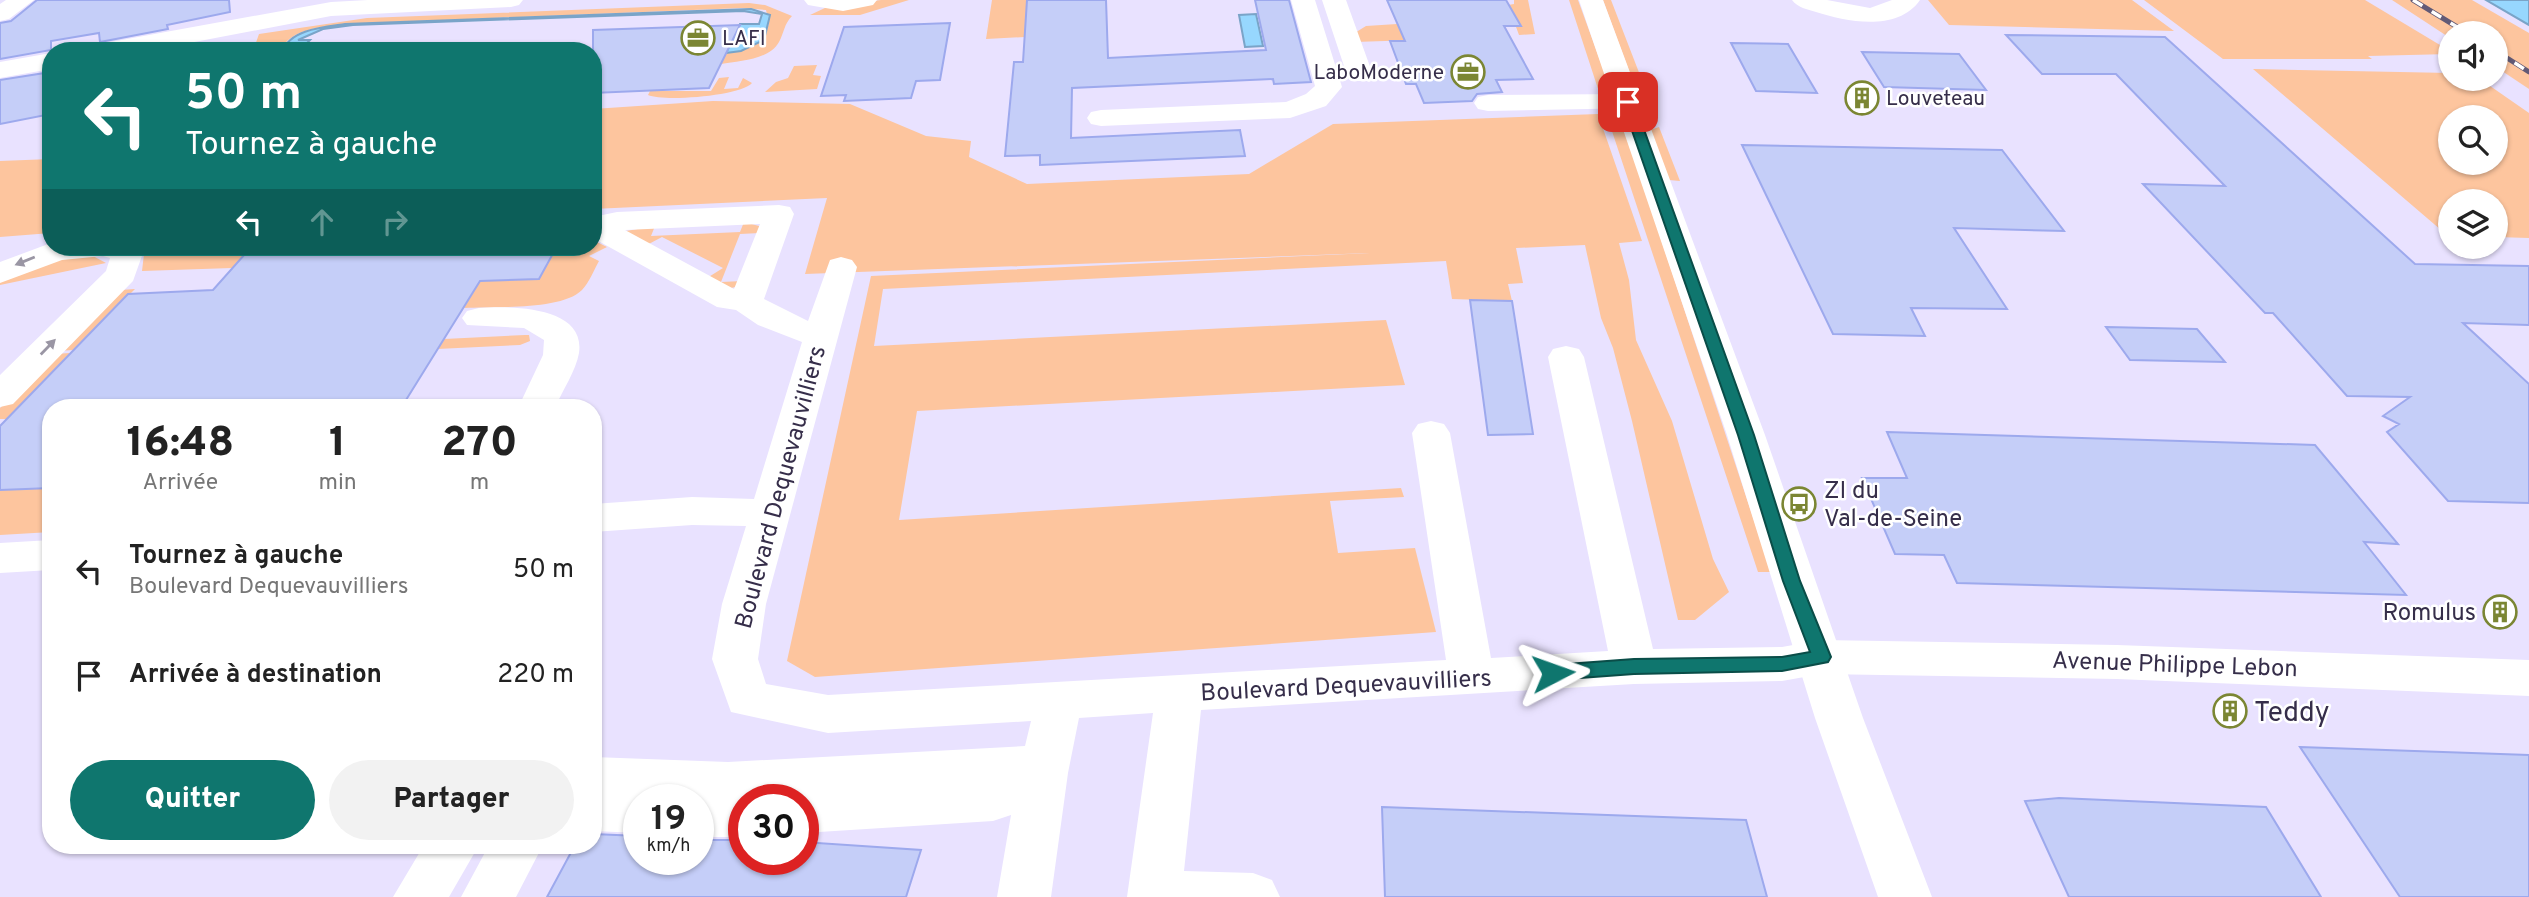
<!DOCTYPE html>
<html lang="fr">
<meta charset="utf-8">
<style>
body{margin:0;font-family:Overpass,sans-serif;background:#f2f2f2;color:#222;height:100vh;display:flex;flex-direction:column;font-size:26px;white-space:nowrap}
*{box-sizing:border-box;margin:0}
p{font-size:23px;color:#767676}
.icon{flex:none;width:38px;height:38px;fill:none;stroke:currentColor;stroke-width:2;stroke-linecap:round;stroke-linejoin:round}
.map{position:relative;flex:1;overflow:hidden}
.panel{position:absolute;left:42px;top:399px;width:560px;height:455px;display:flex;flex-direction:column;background:#fff;border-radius:28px;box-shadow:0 2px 5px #0004}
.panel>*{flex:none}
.guide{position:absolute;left:42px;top:42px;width:560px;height:214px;border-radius:28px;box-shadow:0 2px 5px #0004;background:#0f766e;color:#fff;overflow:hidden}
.tools{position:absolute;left:2438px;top:21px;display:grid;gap:14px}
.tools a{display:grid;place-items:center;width:70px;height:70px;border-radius:50%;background:#fff;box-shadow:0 2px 5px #0004;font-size:35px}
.speed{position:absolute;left:623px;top:784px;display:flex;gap:14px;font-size:35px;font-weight:700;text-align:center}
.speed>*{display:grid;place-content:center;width:91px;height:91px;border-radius:50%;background:#fff;box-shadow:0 2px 5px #0004;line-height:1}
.speed small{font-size:18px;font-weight:400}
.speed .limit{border:10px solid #d22;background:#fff;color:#111}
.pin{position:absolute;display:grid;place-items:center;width:60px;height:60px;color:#fff;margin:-30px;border-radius:14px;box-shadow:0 4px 10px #0006}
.me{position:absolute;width:77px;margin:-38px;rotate:86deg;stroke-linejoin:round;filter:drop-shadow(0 0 5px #0008)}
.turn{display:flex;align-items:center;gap:24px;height:147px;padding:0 28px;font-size:32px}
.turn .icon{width:91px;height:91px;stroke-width:2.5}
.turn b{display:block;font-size:49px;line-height:60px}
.lanes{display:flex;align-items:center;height:66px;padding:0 28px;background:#0003;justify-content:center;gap:35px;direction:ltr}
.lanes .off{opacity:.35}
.eta{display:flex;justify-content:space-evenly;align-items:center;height:119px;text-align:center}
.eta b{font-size:42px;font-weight:800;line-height:49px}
.cta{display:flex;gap:14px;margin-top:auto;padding:14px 28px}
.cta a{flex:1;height:80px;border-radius:42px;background:#0f766e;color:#fff;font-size:28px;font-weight:800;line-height:80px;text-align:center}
.cta a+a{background:#f2f2f2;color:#222}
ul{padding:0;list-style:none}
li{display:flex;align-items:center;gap:21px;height:105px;padding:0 28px}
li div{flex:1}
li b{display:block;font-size:26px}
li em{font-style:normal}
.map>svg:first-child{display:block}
.green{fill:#fdc59e;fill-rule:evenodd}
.water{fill:#97d7fe;stroke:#7aa4c8;stroke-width:2}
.building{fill:#c5cef8;stroke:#9da9ed;stroke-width:2}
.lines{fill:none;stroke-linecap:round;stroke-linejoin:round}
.minor{fill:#fff;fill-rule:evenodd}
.major{fill:#fff;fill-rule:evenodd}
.rail-casing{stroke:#625a76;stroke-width:5}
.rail{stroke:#fff;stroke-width:3.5;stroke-dasharray:11;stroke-linecap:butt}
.oneway{fill:#9a96a4}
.route{fill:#0f766e;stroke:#0a4d48;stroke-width:2}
.labels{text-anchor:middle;stroke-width:5;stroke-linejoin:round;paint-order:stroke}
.far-poi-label{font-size:21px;fill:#362e4a;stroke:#fff;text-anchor:start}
.street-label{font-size:24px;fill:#362e4a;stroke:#fff}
.poi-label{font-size:24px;fill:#362e4a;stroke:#fff;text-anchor:start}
.near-poi-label{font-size:28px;fill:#362e4a;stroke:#fff;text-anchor:start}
</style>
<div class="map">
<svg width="2529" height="897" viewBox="0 0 2529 897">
<rect width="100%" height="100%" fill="#e9e2ff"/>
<path class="green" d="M881,0h28l-49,15h-50l17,-8z
M992,0h35l-2,37 -39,2z
M1514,0h14l7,34 -16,1 -11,-30 6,-1z
M1569,0h9l35,96 -12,2z
M1603,0h8l39,101 -11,-3z
M1928,0h204l42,31 -225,-6z
M2144,0h221l85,51v3l-82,2 4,3h-149z
M2392,0h80l57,33v56l-33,-22v-34h-46v5z
M749,3l16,2 27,11c-8,8 -8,17 -13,26 -10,18 -40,19 -58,22l5,-11 15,-2 23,-11 5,-17 -3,-13 -24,-2 -399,16c-22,3 -53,5 -63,27h-27l6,-17 108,-16z
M1397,24l4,7 104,-5 5,11 -156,5 -1,-8 13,-8z
M817,65l-4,10 8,1 -4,13 -52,3 11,-10 12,-4 6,-12z
M2253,69l197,4v6h30l49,34v125l-33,-1v-36h-46l-2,35zM2450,117h46v46h-46z
M729,77l-5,12 14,-1 5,-10 9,5c-11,13 -88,19 -104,12l2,-4h61l8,-13z
M713,101l137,3 76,32 45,5 -2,16 58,27 222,-10 84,-50 265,-10 44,127 -23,2 10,37 7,60 36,81 41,138 16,33 -34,28h-17l-46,-199 -19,-73 -12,-30 -16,-73 -69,3 7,35 -15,1 4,17 -60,-2 -6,-38 -563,28 -9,57 512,-26 19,65 -488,26 -18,109 502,-32 3,9 -74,4 8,52 77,-5 21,84 -621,45 -28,-16 84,-385 499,-23 -565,21 22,-76 -234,11v-100z
M1603,104l14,2 154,466h-13z
M1659,127l21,54 -11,-1 -19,-50z
M51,159v74l-51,4v-76z
M744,222l15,4 1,7 -20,1 -19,48 22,-1 -3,5 -9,2 -24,-10 16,-10 -61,-31 -17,9 -19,-15 29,-5 -4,10 89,-4z
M593,240l14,7 -18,9 10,5c-5,9 -10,22 -17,29 -21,21 -89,16 -118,18l16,-27 59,-2 17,-30 -64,2 2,-4h99z
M197,247h108l-4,5 -56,2 -13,14 -90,3 2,-17 4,-3z
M322,247h155l-97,6 -64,-1z
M93,256l13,7 -106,22v-3l53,-23z
M135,289l-61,61 -18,1 64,-61z
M525,335h4l1,6 -10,4 -83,4 7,-10z
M70,353l-63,66h-7v-11l54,-54z
M51,488v44l-51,3v-45z"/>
<path class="water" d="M2486,0h43v25z
M751,9l19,6 -6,25 -23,11 -15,2 14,-29h19l3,-10 -19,-3 -390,14 -30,4 -25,11h12l-11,11h-16c7,-22 42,-24 62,-27z
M1256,14l7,32 -18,1 -6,-32z"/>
<path class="building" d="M37,0h192l1,12 -63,13 1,4 -68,13 -1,-9 -48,8v9l-51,9v-36l11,-2z
M1027,0h79l2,58 158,-8 -11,-50h34l22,82 -37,2 -1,-5 -201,9 -1,50 169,-8 5,26 -205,9v-10l-35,1 9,-94h9z
M1387,0h119l15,26h-17l29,53 -37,1 6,12 -25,2 -5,7 -48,2 -8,-19h-10l-16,-43h15z
M950,23l-10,57 -24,1 -5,17 -67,3 2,-6 -25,1 23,-69z
M740,25l-31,63 -116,5v-63z
M2006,35l159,2 250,227 114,2v59l-66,-2 66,61v119l-81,-2 -61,-69 12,-8 -16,-8 27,-19 -63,-1 -74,-83h-8l-122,-129 82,2 -109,-112h-74z
M1731,43l57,1 29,49 -61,-2z
M1862,52l97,2 27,36 -102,-3z
M51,72v42l-51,10v-44z
M1742,145l260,5 62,81 -110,-3 53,81 -96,-1 14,28 -92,-2z
M556,248l-17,31 -59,2 -79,127h-350v80l-51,2v-64l128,-132 85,-4 32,-36h178z
M1470,300l42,1 21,133 -45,1z
M2106,327l91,2 28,33 -95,-2z
M1887,432l428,13 83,99 -34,-2 42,53 -449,-12 -13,-28 -49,-1 -33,-76h45z
M2300,747l229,8v142h-129z
M2059,798l207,9 55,90h-252l-44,-96z
M1382,807l364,13 21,77h-382z
M593,834l46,2v23h59v-19h46v19h59v-17l118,8 -15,47h-359l28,-52h18z"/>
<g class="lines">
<path class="minor" d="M6,0h28l-25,19 -9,2v-17z
M368,0h155l-4,5 -8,2 -180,9 -184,35h-55l4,-5 9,-3 226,-41z
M804,0h73l-4,5 -30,6 -35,-6z
M1291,0h24l27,87 -16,19 -36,12 -189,8 -10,-2 -4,-6 4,-6 10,-2 185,-8 20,-8 9,-8z
M1322,0h24l27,75 -4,6h-18l-4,-6z
M1792,0h35l43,8 22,-8h28c-22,32 -73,22 -104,12 -9,-3 -18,-4 -24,-12z
M51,53v16l-51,9v-16z
M1628,94l10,2 4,6 -4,6 -150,3 -10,-2 -4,-6 4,-6 10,-2z
M779,205l11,2 4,7 -30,85 44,22 22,-61 11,-3 11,3 5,7 -91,337 -8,55 8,25 62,11 618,-35 -34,-227 6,-9 13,-3 13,3 6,9 41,225 117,-7 -60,-294 5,-8 13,-3 13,3 5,8 69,292 129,-2 39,-7 296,5 412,15v36l-412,-17 -296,-5 -39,7 -148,3 -433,26 -17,161 69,2 19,7 8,17h-153l26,-184 -74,5 -11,55 -17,124h-54l14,-82 -18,6 -190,12v-33h-59v37h-46v-37h-59v33l-46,-2v-74l135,5 297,-16 6,-25 -203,12 -97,-21 -19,-53 10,-55 24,-78 -54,-1 -99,7v-28l99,-7 62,2 48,-157 -44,-17 -22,-15 -19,-3 -124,-69v-21l24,-5zM760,224l-26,65 -109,-59z
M51,243v4h88l4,6 -10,28 -120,123 -13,3v-32l106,-104 4,-13 -7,-2 -41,4 -62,23v-21z
M479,308c30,-2 107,-3 100,45 -3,18 -17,38 -24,55h-37l25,-53 1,-15 -20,-12 -57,-3 -5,-7 5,-7z
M51,540v30l-51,3v-30z
M424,845h55l-30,52h-56z
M489,845h54l-27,52h-55z"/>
<path class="major" d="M1579,0h24l162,435 98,283 69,179h-54l-63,-179 -88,-283z"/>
<defs>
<path id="rail" d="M2413,0l54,33
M2496,51l33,21"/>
</defs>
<use href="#rail" class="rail-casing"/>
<use href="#rail" class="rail"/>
</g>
<defs><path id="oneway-solid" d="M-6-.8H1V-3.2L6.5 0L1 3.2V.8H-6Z" transform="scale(1.75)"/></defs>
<g class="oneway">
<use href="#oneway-solid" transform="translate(25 261) rotate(158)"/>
<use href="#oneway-solid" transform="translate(48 347) rotate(-46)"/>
</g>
<path class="route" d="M1628,98l6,4 120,333 46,146 31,76 -3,5 -46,9 -148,3 -81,6 -9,-7 9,-8 81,-6 148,-2 28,-5 -27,-71 -45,-146 -116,-333z"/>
<defs>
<symbol id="office-ring" viewBox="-11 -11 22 22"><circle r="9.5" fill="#fff" stroke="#7b8633" stroke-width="1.5"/><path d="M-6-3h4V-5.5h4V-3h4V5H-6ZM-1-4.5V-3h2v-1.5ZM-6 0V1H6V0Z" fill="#7b8633"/></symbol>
<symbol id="building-ring" viewBox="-11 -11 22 22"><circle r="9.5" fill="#fff" stroke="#7b8633" stroke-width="1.5"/><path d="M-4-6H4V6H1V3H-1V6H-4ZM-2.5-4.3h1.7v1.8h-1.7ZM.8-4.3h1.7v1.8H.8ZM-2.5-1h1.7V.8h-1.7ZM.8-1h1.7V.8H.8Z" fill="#7b8633"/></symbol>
<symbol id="bus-ring" viewBox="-11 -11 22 22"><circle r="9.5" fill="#fff" stroke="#7b8633" stroke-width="1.5"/><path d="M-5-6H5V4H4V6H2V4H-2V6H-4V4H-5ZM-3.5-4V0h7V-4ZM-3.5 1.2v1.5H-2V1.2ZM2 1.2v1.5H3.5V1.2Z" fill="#7b8633"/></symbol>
</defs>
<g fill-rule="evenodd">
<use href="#office-ring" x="679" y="19" width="38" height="38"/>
<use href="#office-ring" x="1449" y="53" width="38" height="38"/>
<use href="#building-ring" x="1843" y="79" width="38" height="38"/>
<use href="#bus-ring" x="1780" y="485" width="38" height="38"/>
<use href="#building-ring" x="2481" y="593" width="38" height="38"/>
<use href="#building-ring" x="2211" y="692" width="38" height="38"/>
</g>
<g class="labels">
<g class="far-poi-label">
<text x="722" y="45">LAFI</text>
<text x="1444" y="79" text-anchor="end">LaboModerne</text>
<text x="1886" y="105">Louveteau</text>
</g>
<g class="street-label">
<text transform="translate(780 487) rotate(-75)" y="8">Boulevard Dequevauvilliers</text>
<text transform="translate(2175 664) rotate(2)" y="8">Avenue Philippe Lebon</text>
<text transform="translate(1346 685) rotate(-3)" y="8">Boulevard Dequevauvilliers</text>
</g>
<g class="poi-label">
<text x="1824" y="498">ZI du<tspan x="1824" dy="28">Val-de-Seine</tspan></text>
<text x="2476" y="620" text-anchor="end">Romulus</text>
</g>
<g class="near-poi-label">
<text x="2254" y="721">Teddy</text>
</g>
</g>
</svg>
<div class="tools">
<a><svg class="icon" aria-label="sound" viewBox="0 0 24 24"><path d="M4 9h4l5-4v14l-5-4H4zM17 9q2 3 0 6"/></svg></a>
<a><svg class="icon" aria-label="search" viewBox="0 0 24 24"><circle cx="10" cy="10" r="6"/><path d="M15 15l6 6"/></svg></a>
<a><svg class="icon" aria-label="layers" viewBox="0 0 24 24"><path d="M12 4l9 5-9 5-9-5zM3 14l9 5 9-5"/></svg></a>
</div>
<div class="speed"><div>19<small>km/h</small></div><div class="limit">30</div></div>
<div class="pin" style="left:1628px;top:102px;background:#d93025"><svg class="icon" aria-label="arrive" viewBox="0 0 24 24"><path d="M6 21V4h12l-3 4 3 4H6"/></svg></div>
<svg class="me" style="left:1553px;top:673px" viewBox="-20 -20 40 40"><path d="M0-17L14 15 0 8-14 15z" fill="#0f766e" stroke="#fff" stroke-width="4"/></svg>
<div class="guide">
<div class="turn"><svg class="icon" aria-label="left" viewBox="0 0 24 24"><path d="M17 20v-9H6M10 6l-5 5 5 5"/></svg><div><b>50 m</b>Tournez à gauche</div></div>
<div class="lanes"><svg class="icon" aria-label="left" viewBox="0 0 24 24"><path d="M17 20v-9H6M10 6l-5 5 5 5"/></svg><svg class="icon off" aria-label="ahead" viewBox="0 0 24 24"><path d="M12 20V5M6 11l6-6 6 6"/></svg><svg class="icon off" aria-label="right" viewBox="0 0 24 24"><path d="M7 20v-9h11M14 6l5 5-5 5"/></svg></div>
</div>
<section class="panel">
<div class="eta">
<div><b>16:48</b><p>Arrivée</p></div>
<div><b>1</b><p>min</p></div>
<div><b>270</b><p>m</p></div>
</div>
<ul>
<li><svg class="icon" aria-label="left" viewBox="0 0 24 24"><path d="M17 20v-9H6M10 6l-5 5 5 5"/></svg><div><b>Tournez à gauche</b><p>Boulevard Dequevauvilliers</p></div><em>50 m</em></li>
<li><svg class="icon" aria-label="arrive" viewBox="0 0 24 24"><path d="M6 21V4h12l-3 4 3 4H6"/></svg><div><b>Arrivée à destination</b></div><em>220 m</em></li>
</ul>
<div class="cta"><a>Quitter</a><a>Partager</a></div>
</section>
</div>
